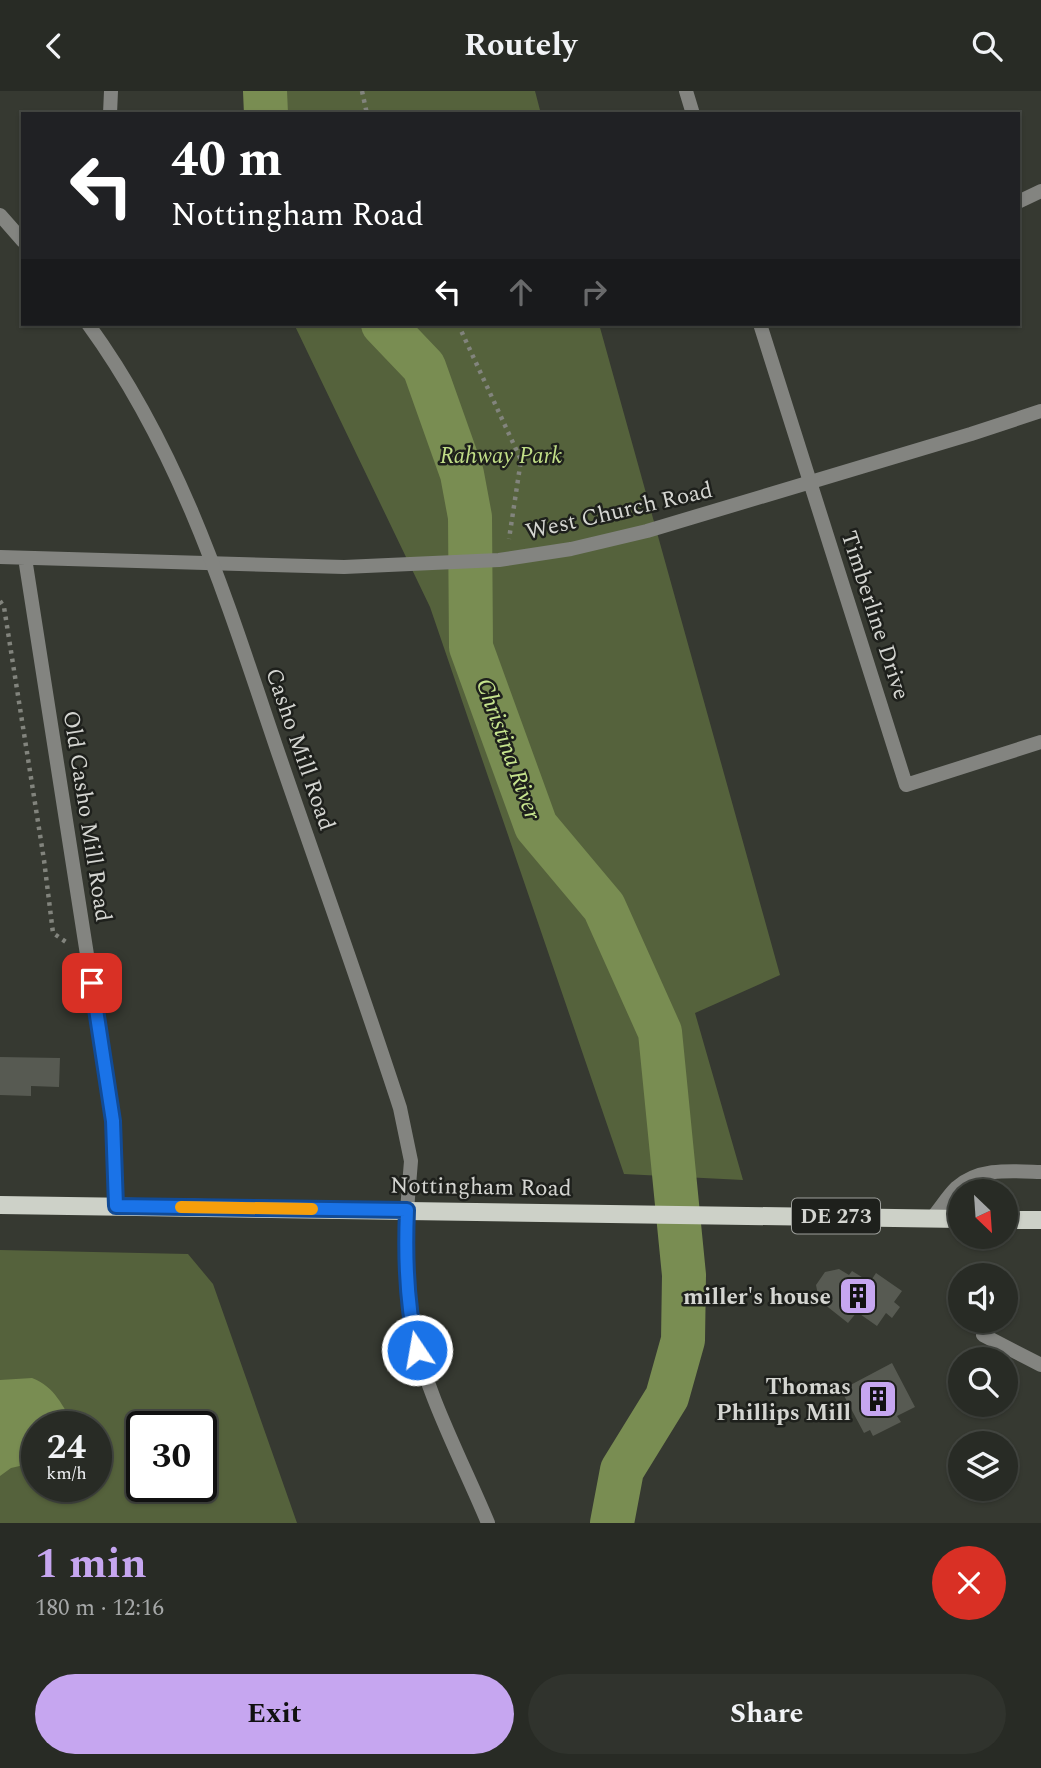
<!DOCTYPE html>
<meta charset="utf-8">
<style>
body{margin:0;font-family:Spectral,serif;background:#30332d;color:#f1f3f6;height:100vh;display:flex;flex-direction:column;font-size:26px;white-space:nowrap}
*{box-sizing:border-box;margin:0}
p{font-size:23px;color:#a5a7a7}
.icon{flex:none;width:38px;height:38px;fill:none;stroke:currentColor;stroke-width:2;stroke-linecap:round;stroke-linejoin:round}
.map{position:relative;height:1432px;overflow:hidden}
.drawer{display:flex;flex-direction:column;background:#282b25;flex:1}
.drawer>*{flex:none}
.guide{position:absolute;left:21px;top:21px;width:999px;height:214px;border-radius:0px;box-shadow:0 2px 5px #0004,0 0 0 2px #444742;background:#202124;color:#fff;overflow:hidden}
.needle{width:46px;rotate:155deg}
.controls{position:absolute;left:948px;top:1088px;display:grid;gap:14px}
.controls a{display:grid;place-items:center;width:70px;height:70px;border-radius:50%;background:#282b25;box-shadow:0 2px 5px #0004,0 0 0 2px #444742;font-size:35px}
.speed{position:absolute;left:21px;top:1320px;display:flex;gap:14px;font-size:35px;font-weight:700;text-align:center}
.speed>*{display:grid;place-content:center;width:91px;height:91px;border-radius:50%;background:#282b25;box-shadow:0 2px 5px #0004,0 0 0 2px #444742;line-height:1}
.speed small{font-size:18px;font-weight:400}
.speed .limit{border:4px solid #111;border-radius:10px;background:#fff;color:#111}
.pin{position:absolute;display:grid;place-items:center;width:60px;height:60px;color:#fff;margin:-30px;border-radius:14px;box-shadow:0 4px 10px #0006}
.me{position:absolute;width:77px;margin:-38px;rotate:348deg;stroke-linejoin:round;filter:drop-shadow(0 0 5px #0008)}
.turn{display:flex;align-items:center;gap:24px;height:147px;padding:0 35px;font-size:32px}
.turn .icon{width:91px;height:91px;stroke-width:2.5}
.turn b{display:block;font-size:49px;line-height:60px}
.lanes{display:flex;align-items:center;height:66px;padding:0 35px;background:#0003;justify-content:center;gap:35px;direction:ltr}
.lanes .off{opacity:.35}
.round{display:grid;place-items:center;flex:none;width:74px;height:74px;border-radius:37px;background:#30332d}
.head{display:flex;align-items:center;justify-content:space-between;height:119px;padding:0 35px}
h1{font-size:42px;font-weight:700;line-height:52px;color:#c6a6f0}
.button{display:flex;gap:14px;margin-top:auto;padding:14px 35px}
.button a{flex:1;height:80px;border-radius:42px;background:#c6a6f0;color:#111;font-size:28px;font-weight:700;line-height:80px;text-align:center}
.button a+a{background:#30332d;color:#f1f3f6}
header{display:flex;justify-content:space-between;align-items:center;height:91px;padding:0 35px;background:#282b25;font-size:32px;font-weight:700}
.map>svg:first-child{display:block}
.green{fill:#55623c;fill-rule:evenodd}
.water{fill:#798d52}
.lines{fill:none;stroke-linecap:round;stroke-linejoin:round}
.river{stroke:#798d52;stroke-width:44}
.building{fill:#575a52}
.path{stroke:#82847d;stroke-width:4.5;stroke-dasharray:3.5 5;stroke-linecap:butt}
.service{stroke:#838480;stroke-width:14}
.minor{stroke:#838480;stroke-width:14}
.tertiary{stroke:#838480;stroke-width:14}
.primary{stroke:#cdd1c8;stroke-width:18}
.route-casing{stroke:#114b97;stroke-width:18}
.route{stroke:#1a73e8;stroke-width:12}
.slow{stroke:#f59e0b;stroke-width:12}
.labels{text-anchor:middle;stroke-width:5;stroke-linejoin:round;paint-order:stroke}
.shield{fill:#1e201c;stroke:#9d9f9b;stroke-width:2}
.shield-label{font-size:21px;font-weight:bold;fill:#d4d5d1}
.park-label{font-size:23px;font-style:italic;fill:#c1de87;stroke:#1e201c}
.street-label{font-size:23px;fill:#d4d5d1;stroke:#1e201c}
.poi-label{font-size:23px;font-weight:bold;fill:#d4d5d1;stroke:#1e201c;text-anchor:end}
.water-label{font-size:24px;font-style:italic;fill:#c7e58e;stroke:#1e201c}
</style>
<header><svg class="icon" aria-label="back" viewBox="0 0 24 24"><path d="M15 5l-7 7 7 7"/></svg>Routely<svg class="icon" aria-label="search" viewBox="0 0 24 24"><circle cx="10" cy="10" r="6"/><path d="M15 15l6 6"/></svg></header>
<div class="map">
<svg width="1041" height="1432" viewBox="0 0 1041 1432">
<rect width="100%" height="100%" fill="#363931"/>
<path class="green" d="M251,0h284l6,23h-288z
M294,233h305l181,651 -85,38 48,167 -119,-6 -194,-567z
M0,1159l188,4 25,30 84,239h-297zM37,1335h59v60h-59zM142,1335h59v60h-59z"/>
<path class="water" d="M32,1287c23,9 31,28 42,48h-37v36l-26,6 -11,8v-96z"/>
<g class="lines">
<path class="river" d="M265,0l1,23
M383,233l41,43 38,107 8,43 1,130 65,179 68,81 56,125 24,243 -1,65 -16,57 -45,73 -10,53"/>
</g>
<path class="building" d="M0,966l60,1 -1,29 -28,-1v10l-31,-1z
M839,1178l10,6 3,-4 18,11 6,-9 26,18 -8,11 6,5 -8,11 -6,-5 -9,13 -20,-14 -9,11 -29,-23 -3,-15 9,-13z
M892,1272l23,44 -18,9 4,6 -28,14 -3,-6 -6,3 -23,-43z"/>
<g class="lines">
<path class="path" d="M362,0l5,23
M458,233l63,136 -12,79
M0,510l4,6 40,253 9,73 13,9"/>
<path class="service" d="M932,1127c8,-9 15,-21 24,-30 23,-21 57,-17 85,-16"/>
<path class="minor" d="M686,0l7,23
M110,23l1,-23
M1018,111l23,-11
M760,233l146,461 135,-43
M0,466l344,10 155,-7 72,-11 76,-18 324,-97 70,-23
M25,467l88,563 3,85
M407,1119c-1,39 -3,79 5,118 13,63 51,135 76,195
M983,1244l58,30"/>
<path class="tertiary" d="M0,124l23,26
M88,233c96,132 140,281 192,434 40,117 82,233 120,350l11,53 -4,49"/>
<path class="primary" d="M0,1114l961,14
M1006,1129h35"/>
</g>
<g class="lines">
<defs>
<path id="route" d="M92,892l21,138 3,85 291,4c-2,47 -1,93 10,140"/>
</defs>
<use href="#route" class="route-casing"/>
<use href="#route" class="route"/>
<path class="slow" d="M181,1116l131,2"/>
</g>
<defs>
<symbol id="building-square" viewBox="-11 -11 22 22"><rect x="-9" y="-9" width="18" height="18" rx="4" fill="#c6a6f0" stroke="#1e201c"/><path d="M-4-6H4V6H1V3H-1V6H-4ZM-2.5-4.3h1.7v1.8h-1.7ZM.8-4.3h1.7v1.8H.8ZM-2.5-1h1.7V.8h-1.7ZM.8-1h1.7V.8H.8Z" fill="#111"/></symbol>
</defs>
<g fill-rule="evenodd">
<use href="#building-square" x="836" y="1183" width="44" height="44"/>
<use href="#building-square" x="856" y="1286" width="44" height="44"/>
</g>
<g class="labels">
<rect class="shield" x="792" y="1107.5" width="88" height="35" rx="5"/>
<g class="shield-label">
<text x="836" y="1132">DE 273</text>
</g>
<g class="park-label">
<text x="501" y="372">Rahway Park</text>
</g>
<g class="street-label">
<text transform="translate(619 419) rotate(-13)" y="8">West Church Road</text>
<text transform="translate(876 524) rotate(72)" y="8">Timberline Drive</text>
<text transform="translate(301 658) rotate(71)" y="8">Casho Mill Road</text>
<text transform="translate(88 725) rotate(81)" y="8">Old Casho Mill Road</text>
<text transform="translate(481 1095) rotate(1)" y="8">Nottingham Road</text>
</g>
<g class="poi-label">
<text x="831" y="1213">miller's house</text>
<text x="851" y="1303">Thomas<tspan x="851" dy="26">Phillips Mill</tspan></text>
</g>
<g class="water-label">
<text transform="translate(509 658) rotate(70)" y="8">Christina River</text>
</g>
</g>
</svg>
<div class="controls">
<a><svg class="needle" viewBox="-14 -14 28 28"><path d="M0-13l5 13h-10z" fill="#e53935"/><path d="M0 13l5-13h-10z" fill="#a5a7a7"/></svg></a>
<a><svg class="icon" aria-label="sound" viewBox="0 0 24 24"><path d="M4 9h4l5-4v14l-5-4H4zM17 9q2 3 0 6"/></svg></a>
<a><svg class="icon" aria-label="search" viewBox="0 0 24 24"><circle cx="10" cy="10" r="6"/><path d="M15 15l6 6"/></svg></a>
<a><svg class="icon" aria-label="layers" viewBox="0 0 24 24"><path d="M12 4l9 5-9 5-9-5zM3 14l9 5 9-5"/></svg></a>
</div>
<div class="speed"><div>24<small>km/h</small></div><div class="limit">30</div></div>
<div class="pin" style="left:92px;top:892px;background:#d93025"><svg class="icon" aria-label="arrive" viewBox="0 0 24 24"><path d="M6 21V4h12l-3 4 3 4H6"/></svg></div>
<svg class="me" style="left:417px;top:1259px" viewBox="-20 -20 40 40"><circle r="17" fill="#1a73e8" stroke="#fff" stroke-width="3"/><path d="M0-11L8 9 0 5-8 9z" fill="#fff"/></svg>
<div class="guide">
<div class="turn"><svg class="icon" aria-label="left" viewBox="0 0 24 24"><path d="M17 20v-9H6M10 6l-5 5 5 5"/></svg><div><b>40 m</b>Nottingham Road</div></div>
<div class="lanes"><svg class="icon" aria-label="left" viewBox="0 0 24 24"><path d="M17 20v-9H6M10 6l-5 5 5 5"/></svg><svg class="icon off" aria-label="ahead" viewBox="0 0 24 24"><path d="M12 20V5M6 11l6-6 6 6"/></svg><svg class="icon off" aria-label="right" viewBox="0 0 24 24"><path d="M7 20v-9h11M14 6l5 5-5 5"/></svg></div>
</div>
</div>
<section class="drawer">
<div class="head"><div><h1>1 min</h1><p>180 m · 12:16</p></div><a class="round" style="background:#d93025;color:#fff"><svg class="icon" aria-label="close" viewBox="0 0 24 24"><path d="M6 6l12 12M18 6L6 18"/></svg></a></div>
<div class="button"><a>Exit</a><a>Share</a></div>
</section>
